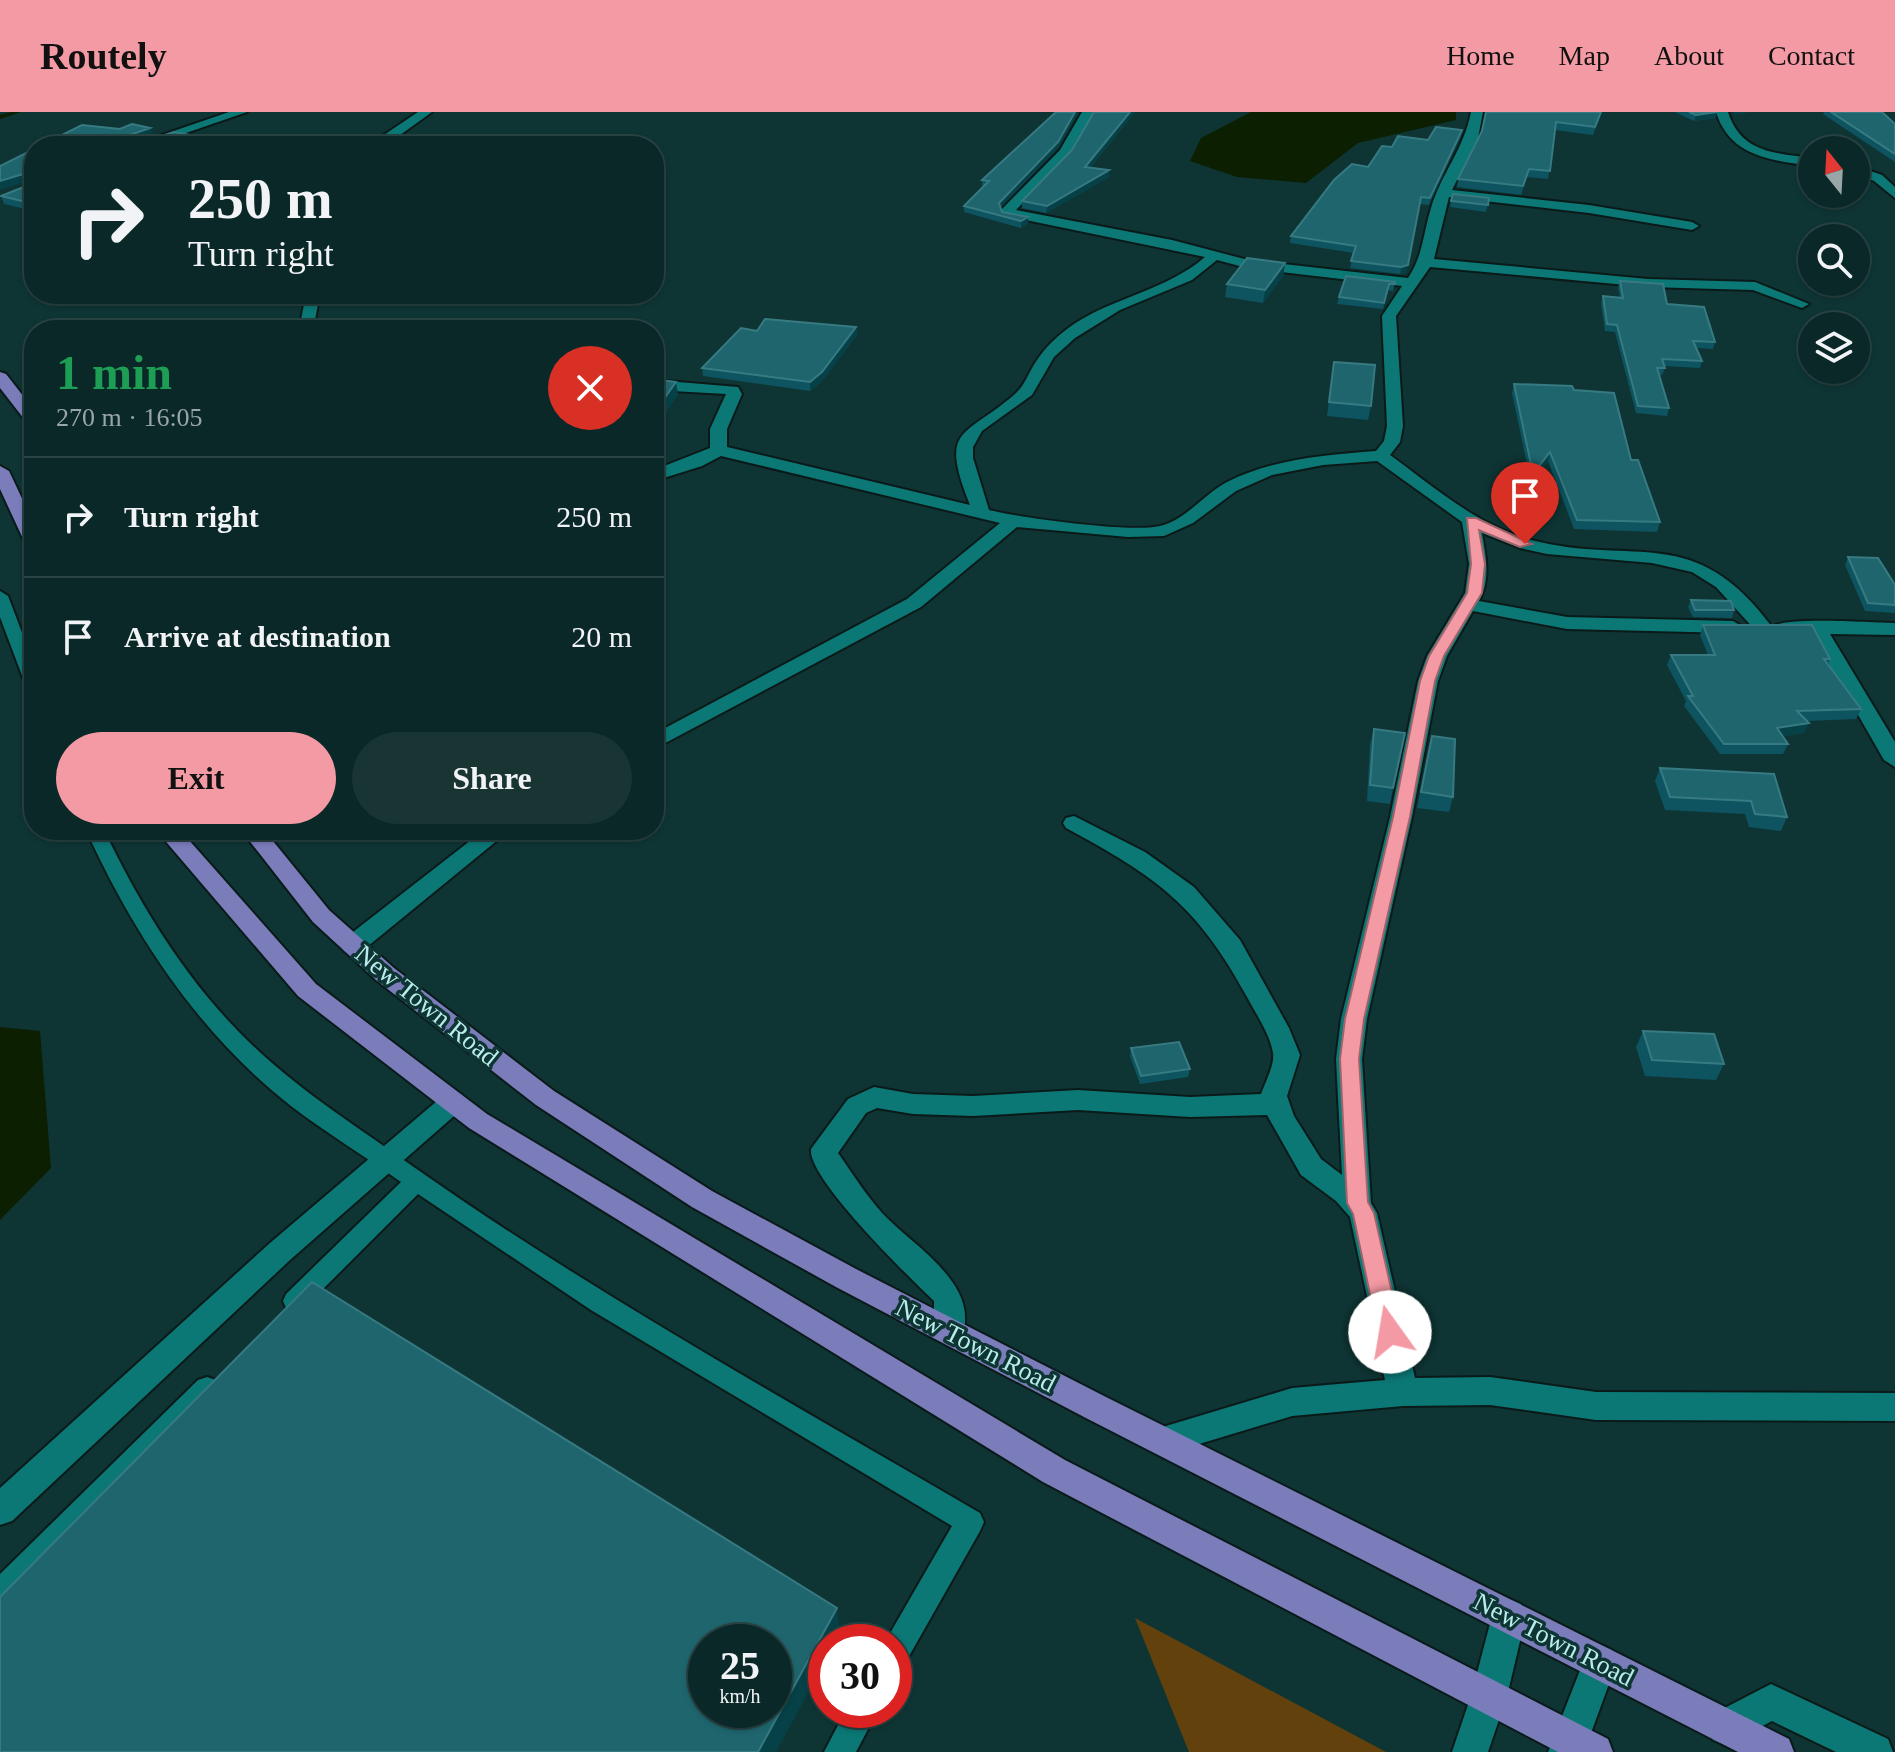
<!DOCTYPE html>
<meta charset="utf-8">
<style>
body{margin:0;font-family:"Times New Roman",serif;background:#183433;color:#f1f3f6;height:100vh;display:flex;flex-direction:column;font-size:30px;white-space:nowrap}
*{box-sizing:border-box;margin:0}
p{font-size:26px;color:#99a6a7}
.icon{flex:none;width:44px;height:44px;fill:none;stroke:currentColor;stroke-width:2;stroke-linecap:round;stroke-linejoin:round}
.map{position:relative;flex:1;overflow:hidden}
.drawer{position:absolute;left:24px;top:208px;width:640px;height:520px;display:flex;flex-direction:column;background:#0a2827;border-radius:32px;box-shadow:0 2px 6px #0004,0 0 0 2px #2a4444}
.drawer>*{flex:none}
.banner{position:absolute;left:24px;top:24px;width:640px;height:168px;border-radius:32px;box-shadow:0 2px 6px #0004,0 0 0 2px #2a4444;background:#0a2827;color:#f1f3f6;overflow:hidden}
.needle{width:52px;rotate:342deg}
.controls{position:absolute;left:1798px;top:24px;display:grid;gap:16px}
.controls a{display:grid;place-items:center;width:72px;height:72px;border-radius:50%;background:#0a2827;box-shadow:0 2px 6px #0004,0 0 0 2px #2a4444;font-size:40px}
.speed{position:absolute;left:688px;top:1512px;display:flex;gap:16px;font-size:40px;font-weight:700;text-align:center}
.speed>*{display:grid;place-content:center;width:104px;height:104px;border-radius:50%;background:#0a2827;box-shadow:0 2px 6px #0004,0 0 0 2px #2a4444;line-height:1}
.speed small{font-size:20px;font-weight:400}
.speed .limit{border:12px solid #d22;background:#fff;color:#111}
.pin{position:absolute;display:grid;place-items:center;width:68px;height:68px;color:#fff;margin:-82px -34px;border-radius:50% 50% 50% 0;rotate:-45deg;box-shadow:0 0 8px #0007}
.pin .icon{rotate:45deg}
.me{position:absolute;width:88px;margin:-44px;rotate:347deg;stroke-linejoin:round;filter:drop-shadow(0 0 6px #0008)}
.turn{display:flex;align-items:center;gap:28px;height:168px;padding:0 32px;font-size:36px}
.turn .icon{width:104px;height:104px;stroke-width:2.5}
.turn b{display:block;font-size:56px;line-height:68px}
.round{display:grid;place-items:center;flex:none;width:84px;height:84px;border-radius:42px;background:#183433}
.head{display:flex;align-items:center;justify-content:space-between;height:136px;padding:0 32px}
h1{font-size:48px;font-weight:700;line-height:60px;color:#1e9e55}
.action{display:flex;gap:16px;margin-top:auto;padding:16px 32px}
.action a{flex:1;height:92px;border-radius:48px;background:#f49aa4;color:#111;font-size:32px;font-weight:700;line-height:92px;text-align:center}
.action a+a{background:#183433;color:#f1f3f6}
ul{padding:0;list-style:none}
li{display:flex;align-items:center;gap:24px;height:120px;padding:0 32px;border-top:2px solid #2a4444}
li div{flex:1}
li b{display:block;font-size:30px}
li em{font-style:normal}
header{display:flex;align-items:center;gap:48px;box-sizing:border-box;height:112px;padding:0 40px;background:#f49aa4;color:#111}
header strong{font-size:38px}
nav{display:flex;gap:44px;margin-inline-start:auto;font-size:28px}
.map>svg:first-child{display:block}
.green{fill:#62410c}
.water{fill:#0c1f00}
.lines{fill:none;stroke-linecap:round;stroke-linejoin:round}
.stream{fill:#0c1f00;fill-rule:evenodd}
.service-casing{stroke:#0a1a19;stroke-width:4}
.minor-casing{stroke:#0a1a19;stroke-width:4}
.tertiary-casing{stroke:#0a1a19;stroke-width:4}
.primary-casing{stroke:#0a1a19;stroke-width:4}
.service{fill:#0b7876;fill-rule:evenodd}
.minor{fill:#0b7876;fill-rule:evenodd}
.tertiary{fill:#0b7876;fill-rule:evenodd}
.primary{fill:#7a7dba;fill-rule:evenodd}
.wall{fill:#0d5460}
.shaded-wall{fill:#064148}
.building{fill:#1f656e;stroke:#377a82;stroke-width:2;fill-rule:evenodd}
.route{fill:#f49aa4;stroke:#9f646b;stroke-width:2}
.labels{text-anchor:middle;stroke-width:7;stroke-linejoin:round;paint-order:stroke}
.near-street-label{font-size:26px;fill:#b8edeb;stroke:#0e3534}
</style>
<header>
<strong>Routely</strong>
<nav><a>Home</a><a>Map</a><a>About</a><a>Contact</a></nav>
</header>
<div class="map">
<svg width="1895" height="1640" viewBox="0 0 1895 1640">
<rect width="100%" height="100%" fill="#0e3534"/>
<path class="green" d="M1135,1506l251,134h-197z"/>
<path class="water" d="M1251,0h205v8l-98,23 -52,40 -69,-6 -47,-16 11,-23z
M0,915l40,4 11,137 -51,52z"/>
<g class="lines">
<path class="stream" d="M12,0h9l-21,7v-4z"/>
<defs>
<path id="service" d="M0,479l8,5 26,68v27l-8,-5 -26,-69z
M86,718h18c35,73 77,142 133,200 54,56 118,95 181,140 180,126 372,232 562,343l4,9 -4,9 -76,134 -10,5v-28h-9l67,-116 -361,-216 -173,-116 -114,114 -9,4 -9,-4 -3,-7 3,-7 115,-112c-36,-26 -75,-49 -110,-76 -92,-72 -157,-171 -205,-276z
M207,1265l9,3 4,8 -4,8 -206,208 -10,4v-34l198,-194z
M846,1598h32l-22,42h-32z"/>
<path id="minor" d="M229,0h18l-99,34h-18z
M418,0h14l-43,31h-8v-6z
M1082,0h12l-25,43 -53,55 156,30 76,20 160,18c15,-22 15,-44 23,-70 10,-34 33,-59 40,-96h12l-5,26 -26,52 137,15 103,17 7,4 -7,4 -103,-17 -140,-16 -15,62 214,20 107,3 54,22 -7,4 -49,-18 -105,-3 -218,-20 -34,49 7,110 -3,16 -10,13c44,32 88,71 141,85 105,27 163,-19 241,87 12,-11 101,-4 123,-4v12l-65,-1 65,108v25l-11,-7 -73,-127h-29l-10,-6 -9,6 -7,-2 -40,-44 -24,-15 -40,-9 -105,-9 -27,-6 -38,-15c4,23 9,47 -3,68l88,16 166,4 10,6 -10,6 -166,-4 -94,-18 -26,45 -9,25 -26,136 -45,202 -5,40 9,144 6,10 38,165 75,-1 106,15 299,1v28l-299,-1 -106,-15 -87,1 -111,10 -126,38 -11,-4 -5,-10 5,-10 11,-4 126,-38 93,-8 -35,-163 -14,-16 -35,-26 -34,-60 -77,2 -112,-7 -105,6 -60,-2 -36,-6 -11,5 -28,40c14,20 28,42 44,60 31,33 103,74 78,127l-11,4 -11,-4 -4,-9v-30c-24,-23 -127,-123 -123,-152l37,-50 26,-12 39,7 60,2 105,-6 112,7 71,-3c4,-11 14,-30 12,-41 -3,-19 -17,-39 -26,-56 -50,-92 -90,-120 -181,-169l-3,-5 3,-5 8,-2 71,36 49,35 46,53 49,88 11,27 -13,41 7,20 27,43 21,16 -6,-116 5,-40 49,-202 28,-136 9,-25 38,-63 4,-29 -7,-42 -85,-61 -54,4 -51,10 -36,16 -43,32 -29,13 -36,1 -111,-10 -96,80 -267,142v-15l253,-135 93,-76 -279,-67 -19,10 -48,15v-11l56,-22v-19l16,-35 -72,-4v-10l84,7 4,7 -15,35v18l243,58c-32,-80 -5,-67 45,-111 10,-9 13,-20 20,-31 10,-16 23,-28 39,-39 41,-27 93,-34 131,-67l-203,-42v-6l58,-59zM1217,148l30,8 155,18 -20,30 5,110 -3,15 -8,10c-51,4 -103,8 -149,31 -23,12 -41,38 -67,44 -31,7 -138,-8 -171,-16l-16,-52v-11l9,-16 50,-36 22,-38 21,-19 45,-28 72,-30z
M1716,0h12c13,41 47,41 84,46v8c-41,-6 -82,-9 -96,-54z
M1856,54l26,9 13,12v11l-21,-17 -18,-7z
M306,182h14l-7,36h-14z
M484,718h26l-148,121 -9,2 -9,-2 -3,-6 3,-6z
M453,980l9,3 4,7 -4,7 -172,151 -278,261 -12,4v-37l270,-245 174,-148z
M1509,1487l12,5 5,12 -19,80 -19,56h-36l19,-56 21,-80 5,-12z
M1600,1533l12,5 5,12 -33,90h-36l40,-102z"/>
<path id="tertiary" d="M1771,1572l117,55 5,13h-57l-64,-31 -46,24 -13,-5 -5,-13 5,-13z"/>
<path id="primary" d="M0,260l6,2 28,36v16l-6,-2 -28,-36z
M0,354l9,5 25,53v24l-9,-5 -25,-54z
M156,718h24l136,154 171,130 578,346 543,279 5,13h-55l-515,-270 -574,-354 -171,-132z
M241,718h23l65,80 65,58 160,123 158,100 144,78 250,128 683,342 5,13h-56l-654,-335 -248,-130 -144,-80 -156,-102 -160,-125 -63,-58z"/>
</defs>
<use href="#service" class="service-casing"/>
<use href="#minor" class="minor-casing"/>
<use href="#tertiary" class="tertiary-casing"/>
<use href="#primary" class="primary-casing"/>
<use href="#service" class="service"/>
<use href="#minor" class="minor"/>
<use href="#tertiary" class="tertiary"/>
<use href="#primary" class="primary"/>
</g>
<path class="wall" d="M1056,0h22l-20,36 -58,60 2,4 26,5v6l-7,5 -57,-16v-6l20,-19 -2,-1v-6z
M1094,0h41l-45,56 19,9 -63,36 -24,-5v-7l50,-51z
M1485,0h117l-9,23 -38,-5 -7,49 -21,-2 -6,18 -64,-8 1,-8 24,-47z
M1675,0h42l-2,6 -21,3z
M1824,0h58l13,12v38l-72,-48z
M1461,24l-32,69 -9,-1 -14,68 -6,2 -50,-6 4,-15 -64,-10 1,-7 101,-89 36,-7z
M34,37v62l-30,-7 -3,-8 33,-13z
M1453,82l36,4 -3,14 -36,-5z
M1285,151l-2,13 -20,27 -38,-6 2,-13z
M1620,169l47,23 48,38 -2,7 -16,-1 5,13 -2,7 -36,-2 1,2 -3,7h-3l10,33 -2,8 -31,-3 -21,-81 -10,-1 -4,-28 2,-7 17,2 -2,-11z
M1395,170l-2,9 -5,-1 -5,19 -46,-5 2,-7z
M856,215l1,8 -35,46 -12,10 -107,-15 -1,-8 55,-37z
M1334,250l37,44 -3,14 -41,-4z
M654,267l24,15 -20,29h-4z
M1514,272l60,6 57,70 29,62 -3,10 -83,-3 -26,-68 -17,22 -19,-90z
M1848,445l47,28v28l-30,-2 -20,-46z
M1691,488l43,10 -2,8 -39,-1 -5,-10z
M1703,513l127,34 -2,5 33,45 -5,10 -50,2 -2,12 -21,3 5,8 -5,10h-63l-36,-48 2,-5 -19,-36 4,-10h37l-8,-20z
M1374,617l19,59 -3,16 -23,-3 3,-57z
M1432,624l21,61 -4,15 -32,-4z
M1660,656l114,6 13,43 -6,14 -32,-4 -4,-13 -80,-4 -10,-29z
M1643,919l81,33 -8,16 -71,-4 -9,-29z
M1131,936l59,21 -2,8 -48,7 -10,-28z"/>
<path class="shaded-wall" d="M1075,0h3v1l-20,35 -59,61v-6z
M1130,0h5l-50,62v-7z
M1717,0l-2,6 -21,3 2,-6z
M1734,0h17l-18,3z
M150,16l3,7 -24,8 -4,-4 2,-3z
M1462,18l-1,6 -32,69 1,-7z
M202,25l2,7 -4,2h-21z
M1109,58v7l-63,36 1,-7z
M33,59l1,8 -34,11v-9z
M1421,85l-15,75 -6,2 1,-7z
M1028,105v6l-7,5v-7z
M1285,151l-2,13 -20,27 2,-13z
M856,215l1,8 -35,46 -12,10v-9z
M676,270l2,12 -20,29 -2,-13z
M1550,340l-2,9 -17,22 2,-9z
M1809,611l-5,10 -31,5 4,-10z
M837,1496l3,26 -4,8h-10v18l-50,92h-18z"/>
<path class="building" d="M1056,0h19l-17,30 -59,61 3,9 26,5 -7,4 -57,-15 25,-25 -7,-1z
M1094,0h36l-45,55 24,3 -62,36 -25,-5 50,-51z
M1486,0h115l-6,15 -39,-5 -6,49 -21,-2 -6,17 -65,-7 24,-48z
M1689,0h28l-21,3z
M1831,0h51l13,12v30z
M132,12l18,4 -23,8 -2,3 3,3 19,-1 27,-9 28,5 -23,9h-139l42,-21 38,4z
M1436,15l26,3 -32,68 -9,-1 -13,68 -7,2 -50,-6 5,-15 -65,-10 43,-56 18,-16 16,3 14,-21 10,1 6,-11 30,4z
M34,37v55l-33,-8 33,-13 -1,-12 -33,10v-15z
M1453,82l36,4 -1,7 -37,-4z
M1247,146l38,5 -20,27 -38,-6z
M1346,164l49,6v2h-6l-5,19 -45,-6z
M1620,169l43,3 4,20 37,3 11,35 -22,-1 9,20 -40,-2 3,9h-8l12,40 -31,-2 -21,-81 -10,-1 -4,-28 20,2z
M765,207l91,8 -34,45 -12,10 -108,-14 39,-40 16,3z
M1334,250l41,3 -4,41 -42,-4z
M654,267l22,3 -20,28h-2z
M1514,272l58,2 2,4 40,3 17,67h7l22,62 -83,-2 -27,-68 -17,22z
M1848,445l30,1 17,27v20l-27,-2z
M1691,488l40,1 3,9h-39z
M1703,513h109l18,34h-6l37,50 -64,2 12,12 -32,5 11,16h-64l-36,-48h5l-22,-41h44z
M1374,617l31,4 -12,55 -23,-3z
M1432,624l23,3 -2,58 -32,-5z
M1660,656l114,6 13,43 -32,-3 -4,-13 -81,-4z
M1643,919l71,3 10,30 -72,-4z
M1179,930l11,27 -49,7 -10,-28z
M312,1170l525,326 -79,144h-758v-155zM706,1530h68v68h-68z"/>
<path class="route" d="M1467,406h9l56,26 -12,3 -41,-17 6,34 -3,29 -38,63 -9,25 -25,136 -46,202 -5,40 9,143 6,11 27,119 -3,7 -8,3 -8,-3 -4,-7 -25,-118 -6,-11 -7,-144 5,-40 48,-202 27,-136 9,-25 38,-63 4,-29z"/>
<g class="labels">
<g class="near-street-label">
<text transform="translate(427 893) rotate(39)" y="9">New Town Road</text>
<text transform="translate(976 1233) rotate(27)" y="9">New Town Road</text>
<text transform="translate(1554 1527) rotate(27)" y="9">New Town Road</text>
</g>
</g>
</svg>
<div class="controls">
<a><svg class="needle" viewBox="-14 -14 28 28"><path d="M0-13l5 13h-10z" fill="#e53935"/><path d="M0 13l5-13h-10z" fill="#99a6a7"/></svg></a>
<a><svg class="icon" aria-label="search" viewBox="0 0 24 24"><circle cx="10" cy="10" r="6"/><path d="M15 15l6 6"/></svg></a>
<a><svg class="icon" aria-label="layers" viewBox="0 0 24 24"><path d="M12 4l9 5-9 5-9-5zM3 14l9 5 9-5"/></svg></a>
</div>
<div class="speed"><div>25<small>km/h</small></div><div class="limit">30</div></div>
<div class="pin" style="left:1525px;top:432px;background:#d93025"><svg class="icon" aria-label="arrive" viewBox="0 0 24 24"><path d="M6 21V4h12l-3 4 3 4H6"/></svg></div>
<svg class="me" style="left:1390px;top:1220px" viewBox="-20 -20 40 40"><circle r="19" fill="#fff"/><path d="M0-13L10 11 0 6-10 11z" fill="#f49aa4"/></svg>
<div class="banner">
<div class="turn"><svg class="icon" aria-label="right" viewBox="0 0 24 24"><path d="M7 20v-9h11M14 6l5 5-5 5"/></svg><div><b>250 m</b>Turn right</div></div>
</div>
<section class="drawer">
<div class="head"><div><h1>1 min</h1><p>270 m · 16:05</p></div><a class="round" style="background:#d93025;color:#fff"><svg class="icon" aria-label="close" viewBox="0 0 24 24"><path d="M6 6l12 12M18 6L6 18"/></svg></a></div>
<ul>
<li><svg class="icon" aria-label="right" viewBox="0 0 24 24"><path d="M7 20v-9h11M14 6l5 5-5 5"/></svg><div><b>Turn right</b></div><em>250 m</em></li>
<li><svg class="icon" aria-label="arrive" viewBox="0 0 24 24"><path d="M6 21V4h12l-3 4 3 4H6"/></svg><div><b>Arrive at destination</b></div><em>20 m</em></li>
</ul>
<div class="action"><a>Exit</a><a>Share</a></div>
</section>
</div>
